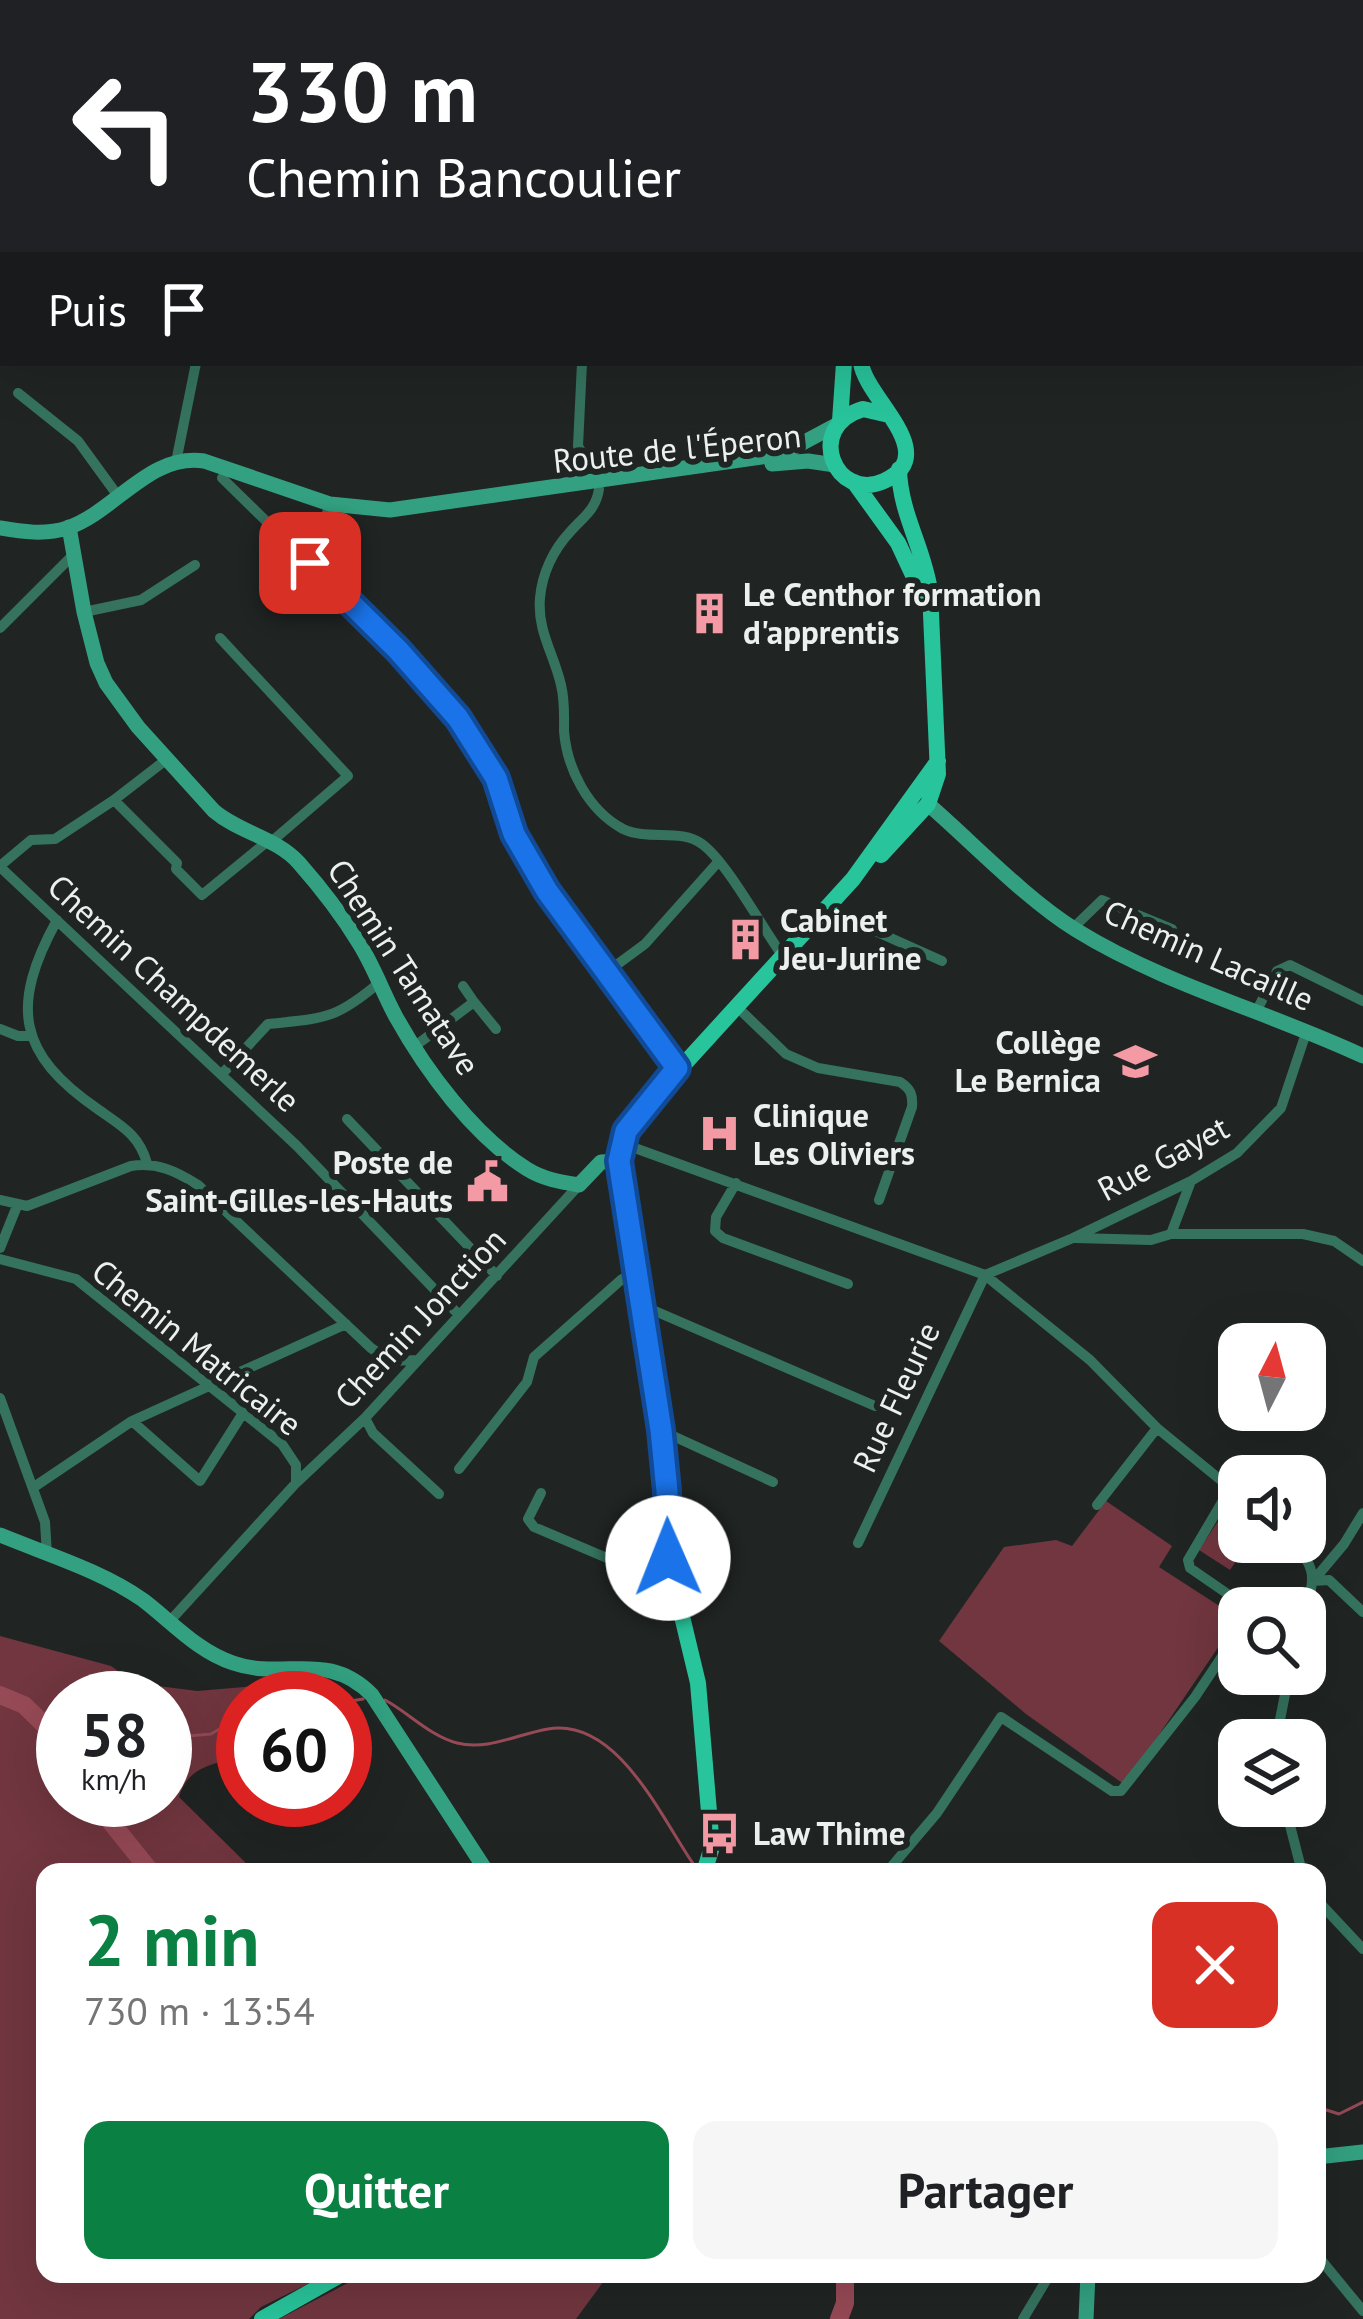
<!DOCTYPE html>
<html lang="fr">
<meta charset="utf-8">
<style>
body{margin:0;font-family:"PT Sans",sans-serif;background:#f6f6f6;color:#202124;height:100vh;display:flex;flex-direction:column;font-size:45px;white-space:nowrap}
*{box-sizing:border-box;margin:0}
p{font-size:39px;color:#757577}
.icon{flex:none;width:66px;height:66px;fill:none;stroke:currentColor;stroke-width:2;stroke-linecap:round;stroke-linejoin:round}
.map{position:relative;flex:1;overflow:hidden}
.side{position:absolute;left:36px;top:1863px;width:1290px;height:420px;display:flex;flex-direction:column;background:#fff;border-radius:24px;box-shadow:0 12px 48px #0002}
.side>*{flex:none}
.guide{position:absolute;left:0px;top:0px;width:1365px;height:366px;box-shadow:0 12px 48px #0002;background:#202124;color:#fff;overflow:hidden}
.needle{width:78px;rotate:6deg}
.buttons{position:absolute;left:1218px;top:1323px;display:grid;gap:24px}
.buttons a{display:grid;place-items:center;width:108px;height:108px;border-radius:24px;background:#fff;box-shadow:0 12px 48px #0002;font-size:60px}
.speed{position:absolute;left:36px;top:1671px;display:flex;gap:24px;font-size:60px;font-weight:700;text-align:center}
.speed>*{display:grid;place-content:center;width:156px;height:156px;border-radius:50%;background:#fff;box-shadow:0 12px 48px #0002;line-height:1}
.speed small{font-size:30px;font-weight:400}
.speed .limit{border:18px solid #d22;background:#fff;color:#111}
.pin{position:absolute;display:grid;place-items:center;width:102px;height:102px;color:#fff;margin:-51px;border-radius:24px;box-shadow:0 6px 18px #0006}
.me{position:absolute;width:132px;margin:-66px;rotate:359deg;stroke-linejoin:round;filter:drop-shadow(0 0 9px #0008)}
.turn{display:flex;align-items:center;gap:42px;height:252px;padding:0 48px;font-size:54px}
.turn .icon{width:156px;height:156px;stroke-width:2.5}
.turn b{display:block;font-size:84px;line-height:102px}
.then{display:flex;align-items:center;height:114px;padding:0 48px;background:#0003;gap:24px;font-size:45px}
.round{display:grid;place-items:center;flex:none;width:126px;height:126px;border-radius:24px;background:#f6f6f6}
.headline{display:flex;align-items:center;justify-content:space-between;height:204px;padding:0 48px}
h1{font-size:72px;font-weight:800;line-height:90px;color:#0b8043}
.cta{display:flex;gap:24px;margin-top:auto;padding:24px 48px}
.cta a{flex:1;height:138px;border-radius:24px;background:#0b8043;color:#fff;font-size:48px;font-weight:800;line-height:138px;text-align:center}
.cta a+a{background:#f6f6f6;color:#202124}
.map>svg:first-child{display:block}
.green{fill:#71363f;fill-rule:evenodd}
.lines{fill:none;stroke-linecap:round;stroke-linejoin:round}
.stream{stroke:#964a56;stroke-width:3}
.river{stroke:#964a56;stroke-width:18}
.street{stroke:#35735f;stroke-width:10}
.secondary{stroke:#33a181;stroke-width:15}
.primary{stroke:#28c49b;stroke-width:16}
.route-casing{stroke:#114b97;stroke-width:30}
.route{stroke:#1a73e8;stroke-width:21}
.labels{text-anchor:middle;stroke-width:12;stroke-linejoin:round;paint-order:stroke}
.street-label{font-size:33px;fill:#ecf0ee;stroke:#202523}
.poi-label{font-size:33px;font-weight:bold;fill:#ecf0ee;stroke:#202523;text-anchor:start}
</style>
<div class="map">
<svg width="1363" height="2319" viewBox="0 0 1363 2319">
<rect width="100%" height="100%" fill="#202523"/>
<path class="green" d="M1234,1497l5,4v41h10l-19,28 -31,-20z
M1106,1501l66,45 -13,21 79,51 -113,167 -99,-71 -87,-73 65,-94 52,-7 16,6z
M0,1636l111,30 24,17 62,8 60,-5 30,12h-44v59c-28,6 -55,9 -64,40l76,75h-210v402h283l-67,33 -12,12h-249zM63,1698h102v102h-102z
M365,2274h244l-33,45h-297z"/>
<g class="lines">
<path class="stream" d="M313,1698h11
M385,1700c24,13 45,36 72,43 30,8 61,-9 91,-14 71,-12 115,93 148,139
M345,1702l18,-3
M165,1738l46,-4 32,-19
M1317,2107l22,7 24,-12"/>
<path class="river" d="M0,1695l24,10 39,38
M93,1800l58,72
M839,2319l6,-16v-29"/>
<path class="street" d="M335,0l3,3
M467,0l1,3
M730,0l2,3
M840,0l3,3
M122,3l3,-3
M870,3l2,-3
M582,363l-4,83 9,16 27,14
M18,393l60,48 40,55
M176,462l20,-99
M222,478l176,172 60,68 38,60 18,56 33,57 130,177
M599,489c-3,21 -16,28 -29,43 -17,18 -28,42 -30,66 -3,33 14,56 21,87 4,16 3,30 3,46 3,38 24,79 59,98 25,12 58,-1 79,15 24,17 60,83 80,111
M310,563l20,-59
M84,612l57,-12 54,-35
M0,628l74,-74
M220,638l128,138 -77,66
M114,800l63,63 -1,6 26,26 66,-54
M0,866l31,-26 24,-1 59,-39 53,-41
M0,867l297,279 162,169
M826,909l116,52
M57,920c-47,86 -40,134 42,190 23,16 40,25 48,53
M1073,928l29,-28 70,29
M607,972l38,-28 74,-83
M463,986l11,16
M735,1005l51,49 32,14 82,14c11,7 13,13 12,25l-33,93
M1257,1010l20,-39 13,-6 73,36
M0,1029l18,7h12
M415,1046l59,-44 22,27
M222,1074l46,-50c57,-6 67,-4 112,-42
M347,1119l150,157
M621,1143l364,132 105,85 67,68 82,67
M736,1183l-20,34 -1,14 8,7 125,46
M0,1200l27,6 104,-40c26,-4 45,5 67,19l173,163 19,13 27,-1
M1171,1234l20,-53
M1075,1238l76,2 20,-6h132l31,7 29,20
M0,1248l17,-42
M0,1259l76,20 206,165 14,21v18
M985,1275l88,-37 118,-57 46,-28 44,-45 26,-78
M640,1308h8l227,98
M0,1398l45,124 2,33
M365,1418l8,15 66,61
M132,1421l68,60 43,-68
M660,1430l113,52
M459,1469l68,-87 7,-25 88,-78 12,-5
M34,1487l98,-66 214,-97
M1231,1487l-43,73 2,8 58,40
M541,1493l-13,26 6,8 141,60
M1097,1505l60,-77
M1291,1542c29,27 22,38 14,74
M858,1543l127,-268
M1313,1581l31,-37 19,-31
M1313,1581l16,-1 34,32
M169,1622l127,-139 69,-65 214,-233
M1276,1740l13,-66
M1285,1806l17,66
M891,1872l1,-6 45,-53 64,-96 111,74h9l74,-94 44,-66
M1317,1900l46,49
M1317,2255l46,56
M1023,2319l27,-45"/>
<path class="secondary" d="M772,464l36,-3 27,4
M69,527l15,85 13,51 9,20 32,44 76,84c26,22 63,27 85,52 22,25 43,52 60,80 15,24 24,50 37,74 30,54 78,119 131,152 16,10 33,13 52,16l22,-23 18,-1
M0,528c22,4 46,7 67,0 48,-16 82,-75 137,-67l126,43 60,6 392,-56 56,-30
M928,804c45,39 98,95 148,126 89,55 193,82 287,126
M0,1535c46,19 102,36 143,65 29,22 54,51 90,63 51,18 94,-14 139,32l115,177
M1317,2157l46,-5
M1086,2319l2,-45"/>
<path class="primary" d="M951,3l2,-3
M861,363c5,36 82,91 23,118 -48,22 -81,-54 -21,-72l26,6
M840,421l4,-58
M854,482l44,61 29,62
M881,855l47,-51 10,-30 -8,-183c-6,-43 -30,-77 -31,-122
M704,1872l8,-25 -14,-164 -30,-125 -1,-67 -7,-61 -40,-250 1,-37 14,-25 218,-239 85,-118
M262,2319l80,-45"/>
</g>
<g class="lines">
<defs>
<path id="route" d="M310,563l88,87 60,68 38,60 18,56 33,57 130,177 -51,63 -7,30 42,269 6,61 1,67"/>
</defs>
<use href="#route" class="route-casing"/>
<use href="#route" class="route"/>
</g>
<defs>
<symbol id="building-bare" viewBox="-9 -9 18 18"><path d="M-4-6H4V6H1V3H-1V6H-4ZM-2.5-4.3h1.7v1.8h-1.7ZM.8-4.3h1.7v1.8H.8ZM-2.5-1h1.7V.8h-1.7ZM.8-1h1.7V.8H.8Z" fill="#f49aa5" stroke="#202523" stroke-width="2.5" paint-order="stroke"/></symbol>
<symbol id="school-bare" viewBox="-9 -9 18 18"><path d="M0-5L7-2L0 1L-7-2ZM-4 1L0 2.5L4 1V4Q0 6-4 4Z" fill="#f49aa5" stroke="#202523" stroke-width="2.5" paint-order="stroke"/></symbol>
<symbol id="hospital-bare" viewBox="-9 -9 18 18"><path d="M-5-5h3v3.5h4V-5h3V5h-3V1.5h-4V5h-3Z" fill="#f49aa5" stroke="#202523" stroke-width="2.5" paint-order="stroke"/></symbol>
<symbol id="civic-bare" viewBox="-9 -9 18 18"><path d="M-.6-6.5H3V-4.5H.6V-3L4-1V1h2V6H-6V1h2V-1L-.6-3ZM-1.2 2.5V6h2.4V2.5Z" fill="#f49aa5" stroke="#202523" stroke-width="2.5" paint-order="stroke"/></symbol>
<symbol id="bus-bare" viewBox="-9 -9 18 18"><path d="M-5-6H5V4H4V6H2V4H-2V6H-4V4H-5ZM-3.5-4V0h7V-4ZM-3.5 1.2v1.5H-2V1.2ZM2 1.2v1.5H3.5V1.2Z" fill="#f49aa5" stroke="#202523" stroke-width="2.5" paint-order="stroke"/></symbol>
</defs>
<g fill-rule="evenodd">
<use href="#building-bare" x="680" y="584" width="59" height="59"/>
<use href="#building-bare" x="716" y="910" width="59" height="59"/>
<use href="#school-bare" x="1106" y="1032" width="59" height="59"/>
<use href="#hospital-bare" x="690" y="1104" width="59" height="59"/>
<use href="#civic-bare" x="458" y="1152" width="59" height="59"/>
<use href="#bus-bare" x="690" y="1804" width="59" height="59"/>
</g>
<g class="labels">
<g class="street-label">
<text transform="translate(677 448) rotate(-6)" y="12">Route de l'Éperon</text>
<text transform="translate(1209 955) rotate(24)" y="12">Chemin Lacaille</text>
<text transform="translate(404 967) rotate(57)" y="12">Chemin Tamatave</text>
<text transform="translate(174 993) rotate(43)" y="12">Chemin Champdemerle</text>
<text transform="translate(1163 1158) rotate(-28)" y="12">Rue Gayet</text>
<text transform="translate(420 1318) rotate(-47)" y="12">Chemin Jonction</text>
<text transform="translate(197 1347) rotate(39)" y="12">Chemin Matricaire</text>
<text transform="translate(896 1397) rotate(-65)" y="12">Rue Fleurie</text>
</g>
<g class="poi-label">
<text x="743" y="606">Le Centhor formation<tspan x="743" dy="38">d'apprentis</tspan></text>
<text x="780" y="932">Cabinet<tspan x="780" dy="38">Jeu-Jurine</tspan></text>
<text x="1101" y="1054" text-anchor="end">Collège<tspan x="1101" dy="38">Le Bernica</tspan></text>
<text x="753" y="1127">Clinique<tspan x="753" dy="38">Les Oliviers</tspan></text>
<text x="453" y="1174" text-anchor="end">Poste de<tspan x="453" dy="38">Saint-Gilles-les-Hauts</tspan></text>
<text x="753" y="1845">Law Thime</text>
</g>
</g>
</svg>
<div class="buttons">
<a><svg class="needle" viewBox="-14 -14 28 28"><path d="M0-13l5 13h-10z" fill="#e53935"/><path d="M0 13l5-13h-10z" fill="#757577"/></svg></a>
<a><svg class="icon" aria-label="sound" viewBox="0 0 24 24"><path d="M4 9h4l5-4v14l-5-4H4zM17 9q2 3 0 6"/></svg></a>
<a><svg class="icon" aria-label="search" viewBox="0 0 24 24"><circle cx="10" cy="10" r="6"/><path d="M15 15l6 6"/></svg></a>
<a><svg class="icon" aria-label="layers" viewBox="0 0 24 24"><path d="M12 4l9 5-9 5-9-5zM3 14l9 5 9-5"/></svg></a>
</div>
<div class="speed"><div>58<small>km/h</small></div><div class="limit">60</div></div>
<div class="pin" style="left:310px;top:563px;background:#d93025"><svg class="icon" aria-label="arrive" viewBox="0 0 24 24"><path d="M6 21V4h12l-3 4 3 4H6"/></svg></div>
<svg class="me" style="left:668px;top:1558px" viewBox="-20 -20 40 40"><circle r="19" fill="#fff"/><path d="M0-13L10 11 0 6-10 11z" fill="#1a73e8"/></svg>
<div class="guide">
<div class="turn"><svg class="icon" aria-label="left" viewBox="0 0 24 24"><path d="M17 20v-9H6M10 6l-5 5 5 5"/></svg><div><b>330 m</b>Chemin Bancoulier</div></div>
<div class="then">Puis<svg class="icon" aria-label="arrive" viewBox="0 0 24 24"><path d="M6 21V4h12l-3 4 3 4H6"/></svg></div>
</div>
<section class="side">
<div class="headline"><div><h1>2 min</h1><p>730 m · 13:54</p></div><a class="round" style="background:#d93025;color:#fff"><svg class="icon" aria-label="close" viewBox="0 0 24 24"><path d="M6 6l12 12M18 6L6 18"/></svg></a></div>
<div class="cta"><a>Quitter</a><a>Partager</a></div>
</section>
</div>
